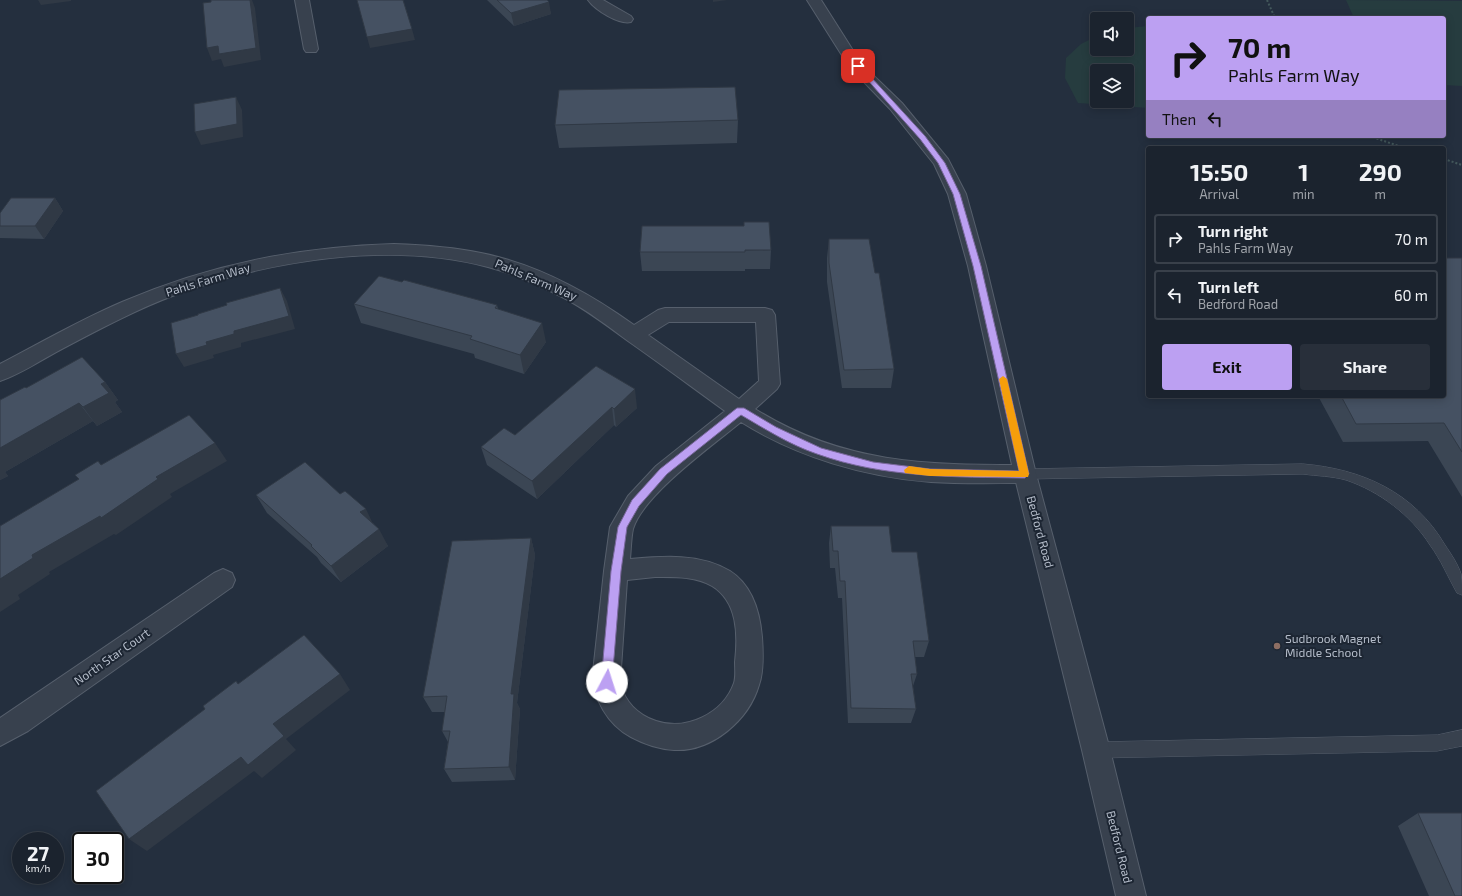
<!DOCTYPE html>
<style>
body{margin:0;font-family:"Exo 2",sans-serif;background:#282f3a;color:#f1f3f6;height:100vh;display:flex;flex-direction:column;font-size:15px;white-space:nowrap}
*{box-sizing:border-box;margin:0}
p{font-size:13px;color:#a0a4aa}
.icon{flex:none;width:22px;height:22px;fill:none;stroke:currentColor;stroke-width:2;stroke-linecap:round;stroke-linejoin:round}
.map{position:relative;flex:1;overflow:hidden}
.side{position:absolute;left:1146px;top:146px;width:300px;height:252px;display:flex;flex-direction:column;background:#1b232e;border-radius:4px;box-shadow:0 2px 10px #0003,0 0 0 1px #39404a}
.side>*{flex:none}
.top-card{position:absolute;left:1146px;top:16px;width:300px;height:122px;border-radius:4px;box-shadow:0 2px 10px #0003,0 0 0 1px #39404a;background:#bca0f2;color:#111;overflow:hidden}
.tools{position:absolute;left:1090px;top:12px;display:grid;gap:8px}
.tools a{display:grid;place-items:center;width:44px;height:44px;border-radius:4px;background:#1b232e;box-shadow:0 2px 10px #0003,0 0 0 1px #39404a;font-size:20px}
.speed{position:absolute;left:12px;top:832px;display:flex;gap:8px;font-size:20px;font-weight:700;text-align:center}
.speed>*{display:grid;place-content:center;width:52px;height:52px;border-radius:50%;background:#1b232e;box-shadow:0 2px 10px #0003,0 0 0 1px #39404a;line-height:1}
.speed small{font-size:10px;font-weight:400}
.speed .limit{border:2px solid #111;border-radius:6px;background:#fff;color:#111}
.pin{position:absolute;display:grid;place-items:center;width:34px;height:34px;color:#fff;margin:-17px;border-radius:8px;box-shadow:0 2px 6px #0006}
.me{position:absolute;width:44px;margin:-22px;rotate:5deg;stroke-linejoin:round;filter:drop-shadow(0 0 3px #0008)}
.turn{display:flex;align-items:center;gap:14px;height:84px;padding:0 16px;font-size:18px}
.turn .icon{width:52px;height:52px;stroke-width:2.5}
.turn b{display:block;font-size:28px;line-height:34px}
.then{display:flex;align-items:center;height:38px;padding:0 16px;background:#0003;gap:8px;font-size:15px}
.eta{display:flex;justify-content:space-evenly;align-items:center;height:68px;text-align:center}
.eta b{font-size:24px;font-weight:700;line-height:28px}
.action{display:flex;gap:8px;margin-top:auto;padding:8px 16px}
.action a{flex:1;height:46px;border-radius:4px;background:#bca0f2;color:#111;font-size:16px;font-weight:700;line-height:46px;text-align:center}
.action a+a{background:#282f3a;color:#f1f3f6}
ul{padding:0;list-style:none}
li{display:flex;align-items:center;gap:12px;height:50px;margin:0 8px 6px;padding:0 8px;border:2px solid #39404a;border-radius:4px}
li div{flex:1}
li b{display:block;font-size:15px}
li em{font-style:normal}
.map>svg:first-child{display:block}
.green{fill:#263c3f;fill-rule:evenodd}
.lines{fill:none;stroke-linecap:round;stroke-linejoin:round}
.service-casing{stroke:#565f6c;stroke-width:1}
.minor-casing{stroke:#565f6c;stroke-width:2}
.tertiary-casing{stroke:#565f6c;stroke-width:2}
.path{stroke:#44595c;stroke-width:2;stroke-dasharray:2 2;stroke-linecap:butt}
.service{fill:#38414e;fill-rule:evenodd}
.minor{fill:#38414e;fill-rule:evenodd}
.tertiary{fill:#38414e;fill-rule:evenodd}
.wall{fill:#3b4654}
.shaded-wall{fill:#303945}
.building{fill:#455162;stroke:#303945}
.route{fill:#bca0f2;stroke:#7a689d}
.slow{fill:#f59e0b}
.education-dot{fill:#8d6e63;stroke:#1d2633;stroke-width:1.5}
.labels{text-anchor:middle;stroke-width:4;stroke-linejoin:round;paint-order:stroke}
.street-label{font-size:12px;fill:#b4bcc9;stroke:#1d2633}
.poi-label{font-size:12px;fill:#b4bcc9;stroke:#1d2633;text-anchor:start}
</style>
<div class="map">
<svg width="1462" height="896" viewBox="0 0 1462 896">
<rect width="100%" height="100%" fill="#242f3e"/>
<path class="green" d="M1346,0l116,1v85l-18,-1v-67h-90z
M1148,26v82l-70,-5 -13,-25 1,-20 15,-14 16,-8v13h30v-21zM1097,71h30v30h-30z"/>
<g class="lines">
<defs>
<path id="service" d="M1303,464c59,5 111,28 142,81 6,9 13,19 16,29 1,6 1,15 1,21l-5,-2c-9,-16 -16,-33 -27,-48 -19,-30 -51,-54 -84,-65 -14,-4 -29,-4 -43,-6l-278,5 -5,-1 -2,-4 2,-4 5,-1z
M1462,730v16l-25,5 -341,7 -6,-2 -2,-6 2,-6 6,-2 341,-7z"/>
<path id="minor" d="M295,0h14l9,49 -2,3h-10l-2,-3z
M588,0h15l28,16 2,3 -2,3c-12,3 -36,-12 -43,-22z
M394,244c29,1 58,3 87,9 56,11 107,39 153,72l24,-15 7,-2h100l7,2 3,5 5,69 -3,5 -22,20c88,55 171,56 270,56l8,3 3,6 -3,6 -8,3c-31,0 -63,1 -94,-1 -66,-5 -134,-25 -190,-60 -28,23 -98,73 -108,107 -2,9 -2,20 -3,30 33,-3 70,-6 100,12 22,14 30,41 32,66 1,14 2,34 -3,48 -10,35 -47,67 -85,65 -15,-1 -30,-6 -43,-13 -23,-12 -39,-39 -38,-65l11,-101 6,-44 4,-7 14,-24 28,-30 69,-55c-32,-23 -64,-47 -97,-70 -20,-15 -40,-30 -62,-42 -25,-13 -51,-25 -78,-32 -98,-26 -219,-7 -313,28 -40,15 -77,35 -115,55 -19,10 -39,24 -60,31v-17c40,-21 80,-44 122,-62 88,-38 176,-55 272,-58zM669,322h87l3,59 -20,18 -91,-64zM655,577c19,0 40,-1 57,9 26,16 26,49 23,76 0,7 1,15 -1,21 -11,31 -48,48 -78,38 -18,-6 -31,-19 -36,-38l7,-103z
M223,569l9,4 3,7 -3,7 -204,144 -28,15v-28l214,-145z"/>
<path id="tertiary" d="M807,0h14l33,52 19,23 29,28 46,56 18,35 20,72 50,208 74,276 36,146h-30l-34,-146 -68,-276 -46,-208 -20,-72 -14,-30 -44,-55 -27,-28 -20,-24z"/>
</defs>
<use href="#service" class="service-casing"/>
<use href="#minor" class="minor-casing"/>
<use href="#tertiary" class="tertiary-casing"/>
<path class="path" d="M1267,0l8,18
M1369,136l36,12
M1444,159l18,6"/>
<use href="#service" class="service"/>
<use href="#minor" class="minor"/>
<use href="#tertiary" class="tertiary"/>
</g>
<path class="wall" d="M487,0h60l4,14 -37,12z
M738,120l-1,23 -178,5 -4,-23z
M55,198l8,13 -19,28 -44,-1v-25z
M829,239l46,34 19,96 -3,19h-49l-15,-106v-24z
M771,250l-1,19h-25v2h-103l-2,-19z
M1462,258v239l-34,-56 -85,1 -25,-46h126z
M354,304l143,1 1,4 48,33 -22,32 -49,-16 -1,-4 -113,-31z
M596,366l41,42 -21,19 -2,-2 -77,74 -50,-34 -6,-18 34,-12z
M105,382l13,18 -3,2 7,10 -25,14 -4,-5 -88,51 3,4 -8,4v-80l26,-12z
M256,495l117,28 15,23 -47,36 -20,-19 -4,-6 -50,-44z
M831,526l61,26 37,89 -5,16h-9l2,17 -4,12 3,23 -5,14h-63l-6,-125h-4l-3,-30h-5l-1,-25z
M531,538l4,17 -18,148 3,6 -5,71 -63,2 -8,-13 4,-27 -6,-11 3,-19h-13l-9,-15z
M1418,813l44,83h-33l-31,-70z"/>
<path class="shaded-wall" d="M38,0h33v1l-30,4z
M250,0h2l3,8 6,52 -37,7 -3,-8 -9,2 -5,-13z
M713,0h14l-14,2z
M549,2l2,12 -37,12 -3,-13z
M412,29l3,11 -45,8 -3,-11z
M236,97l6,13 1,27 -42,8 -6,-13z
M55,198l8,13 -19,28 -9,-13z
M280,288l7,13 8,28 -54,14v4l-28,8 1,3 -30,9 -8,-13 58,-23z
M542,323l4,19 -22,32 -4,-19z
M105,382l13,18 -3,2 7,10 -25,14 -14,-19 18,-23z
M635,389l2,19 -21,19 -2,-18z
M79,403l14,18 -88,51 3,4 -8,4v-32z
M612,407l2,18 -77,74 -5,-18z
M215,443l12,18 -57,33 2,3 -56,38 -2,-1 -65,38 1,2 -32,21 2,4 -20,13v-33l32,-24 124,-78z
M366,509l8,17 -14,-14z
M379,529l9,17 -47,36 -10,-16z
M531,538l4,17 -18,148 3,6 -5,71 -6,-13 2,-73z
M340,674l10,16 -64,49 10,11 -34,28 -8,-7 -107,80 -18,-12 144,-115z"/>
<path class="building" d="M211,0h39l6,48 -37,6 -1,-8 -11,2 -4,-45 8,-1z
M357,0h46l9,29 -45,8z
M497,0h50l2,2 -38,11z
M735,87l3,33 -183,5 4,-35z
M236,97l1,27 -42,8 -1,-28z
M11,198h44l-20,28h-35v-13z
M744,222h25l2,28h-26v2h-105l2,-26h102z
M829,239h40l6,34h4l15,96 -50,1 -15,-107z
M1444,258h18v194l-18,-29 -88,1 -15,-28h103z
M379,276l23,6 2,-2 93,25 -2,3 47,15 -22,32 -50,-16 2,-3 -118,-32z
M280,288l9,28 -55,15v3l-28,8 1,3 -31,9 -5,-31 27,-8v-1l29,-9 -1,-2z
M82,357l23,25 -4,2 8,9 -26,14 -4,-4 -79,45v-48l25,-13 1,1z
M596,366l39,23 -21,20 -2,-2 -80,74 -51,-34 23,-19 11,7z
M189,415l26,28 -59,34 2,2 -57,39 -1,-2 -68,39 1,3 -33,21v-53l79,-47 -4,-4 23,-14 3,4z
M305,462l35,32 5,-3 21,18 -6,3 19,17 -48,37 -20,-20 1,-1 -56,-50z
M831,526h58l3,26h25l12,89h-16l4,33h-6l5,35 -65,-1 -6,-127h-5l-2,-30h-5z
M531,538l-20,156h3l-5,73 -65,2 6,-38h-8l5,-35 -24,1 29,-156z
M304,635l36,39 -67,50 11,12 -36,29 -7,-8 -112,82 -33,-48 109,-82 -2,-3 33,-25 2,3z
M1418,813h44v83h-7z"/>
<path class="route" d="M856,65h4l65,71 20,27 15,31 21,72 48,208 -4,4c-70,-1 -141,0 -208,-24 -27,-9 -52,-25 -76,-39l-74,59 -28,32 -12,21 -6,44 -9,111 -2,3 -3,2 -4,-2 -2,-3 10,-111 7,-44 14,-27 28,-31 77,-61h7l32,19 45,21 52,14 57,7 89,2 -46,-205 -20,-72 -15,-31 -18,-24 -64,-72z"/>
<path class="slow" d="M1003,376l4,3 22,95 -1,3 -98,-1 -25,-3 -1,-3 5,-4 21,3 89,2 -20,-92z"/>
<circle class="education-dot" cx="1277" cy="646" r="4"/>
<g class="labels">
<g class="street-label">
<text transform="translate(208 280) rotate(-17)" y="4">Pahls Farm Way</text>
<text transform="translate(536 280) rotate(23)" y="4">Pahls Farm Way</text>
<text transform="translate(1040 532) rotate(75)" y="4">Bedford Road</text>
<text transform="translate(112 657) rotate(-35)" y="4">North Star Court</text>
<text transform="translate(1119 847) rotate(76)" y="4">Bedford Road</text>
</g>
<g class="poi-label">
<text x="1285" y="643">Sudbrook Magnet<tspan x="1285" dy="14">Middle School</tspan></text>
</g>
</g>
</svg>
<div class="tools">
<a><svg class="icon" aria-label="sound" viewBox="0 0 24 24"><path d="M4 9h4l5-4v14l-5-4H4zM17 9q2 3 0 6"/></svg></a>
<a><svg class="icon" aria-label="layers" viewBox="0 0 24 24"><path d="M12 4l9 5-9 5-9-5zM3 14l9 5 9-5"/></svg></a>
</div>
<div class="speed"><div>27<small>km/h</small></div><div class="limit">30</div></div>
<div class="pin" style="left:858px;top:66px;background:#d93025"><svg class="icon" aria-label="arrive" viewBox="0 0 24 24"><path d="M6 21V4h12l-3 4 3 4H6"/></svg></div>
<svg class="me" style="left:607px;top:682px" viewBox="-20 -20 40 40"><circle r="19" fill="#fff"/><path d="M0-13L10 11 0 6-10 11z" fill="#bca0f2"/></svg>
<div class="top-card">
<div class="turn"><svg class="icon" aria-label="right" viewBox="0 0 24 24"><path d="M7 20v-9h11M14 6l5 5-5 5"/></svg><div><b>70 m</b>Pahls Farm Way</div></div>
<div class="then">Then<svg class="icon" aria-label="left" viewBox="0 0 24 24"><path d="M17 20v-9H6M10 6l-5 5 5 5"/></svg></div>
</div>
<section class="side">
<div class="eta">
<div><b>15:50</b><p>Arrival</p></div>
<div><b>1</b><p>min</p></div>
<div><b>290</b><p>m</p></div>
</div>
<ul>
<li><svg class="icon" aria-label="right" viewBox="0 0 24 24"><path d="M7 20v-9h11M14 6l5 5-5 5"/></svg><div><b>Turn right</b><p>Pahls Farm Way</p></div><em>70 m</em></li>
<li><svg class="icon" aria-label="left" viewBox="0 0 24 24"><path d="M17 20v-9H6M10 6l-5 5 5 5"/></svg><div><b>Turn left</b><p>Bedford Road</p></div><em>60 m</em></li>
</ul>
<div class="action"><a>Exit</a><a>Share</a></div>
</section>
</div>
